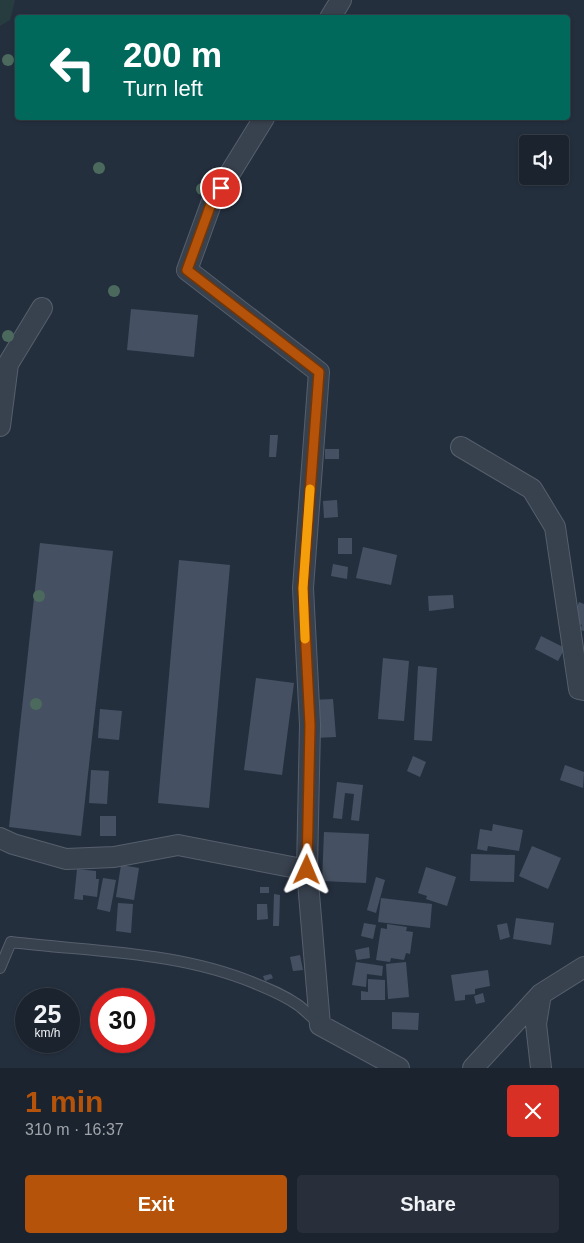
<!DOCTYPE html>
<meta charset="utf-8">
<style>
body{margin:0;font-family:Arial,sans-serif;background:#282f3a;color:#f1f3f6;height:100vh;display:flex;flex-direction:column;font-size:19px;white-space:nowrap}
*{box-sizing:border-box;margin:0}
p{font-size:16px;color:#a0a4aa}
.icon{flex:none;width:28px;height:28px;fill:none;stroke:currentColor;stroke-width:2;stroke-linecap:round;stroke-linejoin:round}
.map{position:relative;height:1068px;overflow:hidden}
.sheet{display:flex;flex-direction:column;background:#1b232e;flex:1}
.sheet>*{flex:none}
.guide{position:absolute;left:15px;top:15px;width:555px;height:105px;border-radius:5px;box-shadow:0 1px 4px #0004,0 0 0 1px #39404a;background:#00695c;color:#fff;overflow:hidden}
.buttons{position:absolute;left:519px;top:135px;display:grid;gap:10px}
.buttons a{display:grid;place-items:center;width:50px;height:50px;border-radius:5px;background:#1b232e;box-shadow:0 1px 4px #0004,0 0 0 1px #39404a;font-size:25px}
.speed{position:absolute;left:15px;top:988px;display:flex;gap:10px;font-size:25px;font-weight:700;text-align:center}
.speed>*{display:grid;place-content:center;width:65px;height:65px;border-radius:50%;background:#1b232e;box-shadow:0 1px 4px #0004,0 0 0 1px #39404a;line-height:1}
.speed small{font-size:12px;font-weight:400}
.speed .limit{border:8px solid #d22;background:#fff;color:#111}
.pin{position:absolute;display:grid;place-items:center;width:42px;height:42px;color:#fff;margin:-21px;border:2px solid #fff;border-radius:50%;box-shadow:0 1px 5px #0007}
.me{position:absolute;width:55px;margin:-28px;rotate:1deg;stroke-linejoin:round;filter:drop-shadow(0 0 4px #0008)}
.turn{display:flex;align-items:center;gap:18px;height:105px;padding:0 25px;font-size:22px}
.turn .icon{width:65px;height:65px;stroke-width:2.5}
.turn b{display:block;font-size:35px;line-height:42px}
.round{display:grid;place-items:center;flex:none;width:52px;height:52px;border-radius:5px;background:#282f3a}
.overview{display:flex;align-items:center;justify-content:space-between;height:85px;padding:0 25px}
h1{font-size:30px;font-weight:800;line-height:38px;color:#b45309}
.action{display:flex;gap:10px;margin-top:auto;padding:10px 25px}
.action a{flex:1;height:58px;border-radius:5px;background:#b45309;color:#fff;font-size:20px;font-weight:800;line-height:58px;text-align:center}
.action a+a{background:#282f3a;color:#f1f3f6}
.map>svg:first-child{display:block}
.green{fill:#263c3f}
.building{fill:#455162}
.lines{fill:none;stroke-linecap:round;stroke-linejoin:round}
.service-casing{stroke:#565f6c;stroke-width:12}
.minor-casing{stroke:#565f6c;stroke-width:22}
.service{stroke:#38414e;stroke-width:10}
.minor{stroke:#38414e;stroke-width:20}
.tree{fill:#4b6a5d}
.route-casing{stroke:#753606;stroke-width:12}
.route{stroke:#b45309;stroke-width:9}
.slow{stroke:#f59e0b;stroke-width:9}
</style>
<div class="map">
<svg width="584" height="1068" viewBox="0 0 584 1068">
<rect width="100%" height="100%" fill="#242f3e"/>
<path class="green" d="M0,0h15l-5,20 -10,6z"/>
<path class="building" d="M131,309l67,6 -4,42 -67,-7z
M270,435h8l-2,22h-7z
M325,449h14v10h-14z
M337,500l1,17 -14,1 -1,-17z
M338,538h14v16h-14z
M40,543l73,8 -32,285 -72,-9z
M363,547l34,8 -6,30 -35,-7z
M179,560l51,5 -21,243 -51,-5z
M333,564l15,3 -1,12 -16,-3z
M453,595l1,13 -25,3 -1,-15z
M579,602l5,2v27l-4,-1 2,-5 -10,-4z
M541,636l24,12 -7,13 -23,-12z
M383,658l26,3 -5,60 -26,-2z
M418,666l19,2 -5,73 -18,-1z
M256,678l38,5 -12,92 -38,-5z
M333,699l3,38 -22,1 -2,-38z
M100,709l22,2 -3,29 -21,-2z
M413,756l13,6 -6,15 -13,-6z
M565,765l19,7 -1,16 -23,-8z
M91,770l18,1 -2,33 -18,-1z
M337,782l26,3 -4,36 -8,-1 3,-26 -9,-1 -3,26 -9,-1z
M100,816h16v20h-16z
M493,824l30,6 -4,21 -31,-5 -1,5 -10,-2 3,-20 12,2z
M324,832l45,2 -3,49 -44,-2z
M532,846l29,12 -13,31 -29,-13z
M471,854l44,1 -1,27 -44,-1z
M121,865l18,3 -5,32 -18,-3z
M426,867l30,10 -9,29 -21,-7 1,-3 -9,-3z
M77,869l19,2v8h3l-2,18 -14,-2v5l-9,-1z
M376,877l9,3 -9,33 -9,-3z
M103,878l13,2 -6,32 -13,-3z
M260,887h9v6h-9z
M274,894l6,1 -1,31h-6z
M381,898l51,6 -2,24 -52,-6z
M118,903l15,1 -2,29 -15,-2z
M257,904h10l1,15 -11,1z
M516,918l38,5 -3,22 -38,-6z
M364,923l12,2 -3,14 -12,-3z
M507,923l3,14 -10,3 -3,-15z
M387,924l20,3 -1,4 7,1 -3,22 -4,-1 -2,7 -13,-2 -1,4 -14,-2 5,-32 6,1z
M369,947l1,11 -13,2 -2,-10z
M300,955l3,15 -10,1 -3,-14z
M356,962l27,4 -1,10 -15,-2 -1,13 -14,-2z
M406,962l3,35 -21,2 -2,-35z
M488,970l2,16 -15,3v5l-10,1v5l-10,1 -4,-26z
M271,974l2,4 -8,3 -2,-5z
M368,979l17,1v20h-24v-9l7,1z
M483,993l2,9 -9,2 -2,-8z
M392,1012l27,1 -1,17 -26,-1z"/>
<g class="lines">
<defs>
<path id="service" d="M0,968l11,-26c82,10 166,9 243,41 15,6 30,12 44,22 7,5 13,12 20,17"/>
<path id="minor" d="M330,18l11,-18
M264,118l-53,86 -24,66 132,102 -16,216 7,137 -3,145 13,155 79,43
M0,426l8,-62 34,-56
M461,447l71,42 23,38 24,162 5,1
M0,838l13,6 53,15 48,-2 64,-12 129,25
M541,994l-5,30 5,44
M473,1068l68,-74 43,-27"/>
</defs>
<use href="#service" class="service-casing"/>
<use href="#minor" class="minor-casing"/>
<use href="#service" class="service"/>
<use href="#minor" class="minor"/>
</g>
<g class="tree">
<circle cx="8" cy="60" r="6"/>
<circle cx="99" cy="168" r="6"/>
<circle cx="202" cy="189" r="6"/>
<circle cx="114" cy="291" r="6"/>
<circle cx="8" cy="336" r="6"/>
<circle cx="39" cy="596" r="6"/>
<circle cx="36" cy="704" r="6"/>
</g>
<g class="lines">
<defs>
<path id="route" d="M221,188l-10,16 -24,66 132,102 -16,216 7,137 -3,145"/>
</defs>
<use href="#route" class="route-casing"/>
<use href="#route" class="route"/>
<path class="slow" d="M305,639l-2,-51 7,-99"/>
</g>
</svg>
<div class="buttons">
<a><svg class="icon" aria-label="sound" viewBox="0 0 24 24"><path d="M4 9h4l5-4v14l-5-4H4zM17 9q2 3 0 6"/></svg></a>
</div>
<div class="speed"><div>25<small>km/h</small></div><div class="limit">30</div></div>
<div class="pin" style="left:221px;top:188px;background:#d93025"><svg class="icon" aria-label="arrive" viewBox="0 0 24 24"><path d="M6 21V4h12l-3 4 3 4H6"/></svg></div>
<svg class="me" style="left:307px;top:870px" viewBox="-20 -20 40 40"><path d="M0-17L14 15 0 8-14 15z" fill="#b45309" stroke="#fff" stroke-width="4"/></svg>
<div class="guide">
<div class="turn"><svg class="icon" aria-label="left" viewBox="0 0 24 24"><path d="M17 20v-9H6M10 6l-5 5 5 5"/></svg><div><b>200 m</b>Turn left</div></div>
</div>
</div>
<section class="sheet">
<div class="overview"><div><h1>1 min</h1><p>310 m · 16:37</p></div><a class="round" style="background:#d93025;color:#fff"><svg class="icon" aria-label="close" viewBox="0 0 24 24"><path d="M6 6l12 12M18 6L6 18"/></svg></a></div>
<div class="action"><a>Exit</a><a>Share</a></div>
</section>
